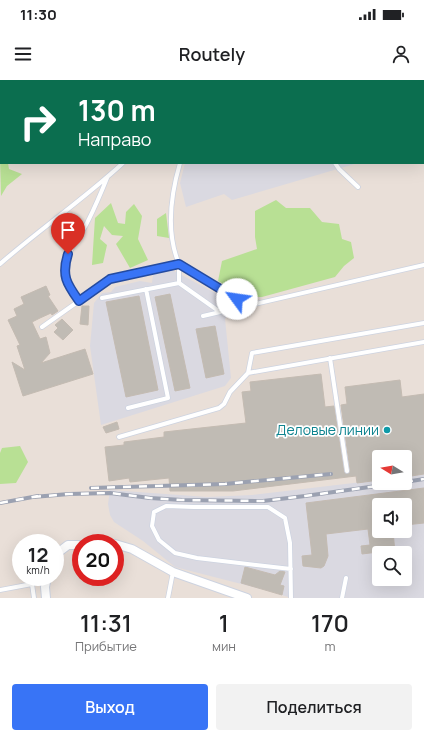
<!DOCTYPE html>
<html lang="ru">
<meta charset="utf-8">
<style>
body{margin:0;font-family:Manrope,sans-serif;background:#f2f2f2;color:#202124;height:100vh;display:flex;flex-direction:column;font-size:15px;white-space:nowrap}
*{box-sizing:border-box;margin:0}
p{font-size:13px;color:#757577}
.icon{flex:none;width:22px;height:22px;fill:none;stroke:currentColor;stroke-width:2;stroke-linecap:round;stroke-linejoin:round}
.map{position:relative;height:518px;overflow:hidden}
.side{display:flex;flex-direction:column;background:#fff;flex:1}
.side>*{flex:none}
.guide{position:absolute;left:0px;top:0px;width:424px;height:84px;box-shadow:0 4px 16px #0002;background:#0b6e4f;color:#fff;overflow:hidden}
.needle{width:26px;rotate:281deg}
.controls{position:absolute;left:372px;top:370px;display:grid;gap:8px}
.controls a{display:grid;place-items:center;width:40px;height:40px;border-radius:4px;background:#fff;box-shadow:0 4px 16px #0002;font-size:20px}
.speed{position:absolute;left:12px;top:454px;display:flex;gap:8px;font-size:20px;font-weight:700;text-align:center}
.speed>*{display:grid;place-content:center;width:52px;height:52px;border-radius:50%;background:#fff;box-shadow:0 4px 16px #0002;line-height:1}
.speed small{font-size:10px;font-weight:400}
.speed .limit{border:6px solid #d22;background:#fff;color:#111}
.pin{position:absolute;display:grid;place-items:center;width:34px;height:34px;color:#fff;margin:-41px -17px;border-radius:50% 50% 50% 0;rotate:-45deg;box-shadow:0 0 4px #0007}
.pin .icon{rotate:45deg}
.me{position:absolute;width:44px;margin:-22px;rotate:301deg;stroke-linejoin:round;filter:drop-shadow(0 0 3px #0008)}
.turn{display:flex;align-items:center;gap:14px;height:84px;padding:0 12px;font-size:18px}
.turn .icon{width:52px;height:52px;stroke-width:2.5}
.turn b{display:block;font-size:28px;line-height:34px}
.eta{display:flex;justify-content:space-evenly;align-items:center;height:68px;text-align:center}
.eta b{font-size:24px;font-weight:600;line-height:28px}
.action{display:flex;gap:8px;margin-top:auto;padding:8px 12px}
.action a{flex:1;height:46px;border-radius:4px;background:#3874f6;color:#fff;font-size:16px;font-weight:600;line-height:46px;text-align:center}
.action a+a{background:#f2f2f2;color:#202124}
.status{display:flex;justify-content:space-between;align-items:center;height:28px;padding:0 20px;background:#fff;direction:ltr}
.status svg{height:11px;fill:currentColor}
header{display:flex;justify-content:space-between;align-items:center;height:52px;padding:0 12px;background:#fff;font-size:18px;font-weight:600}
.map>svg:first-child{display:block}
.industrial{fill:#dad9e1;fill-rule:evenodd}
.green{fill:#b8e094}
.building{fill:#c0bbb4;stroke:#c4bbb2}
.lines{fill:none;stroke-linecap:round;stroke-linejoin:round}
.lane-casing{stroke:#cdd3e0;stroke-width:5.5}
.street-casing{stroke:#cdd3e0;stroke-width:10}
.lane{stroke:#fff;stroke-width:4}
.street{stroke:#fff;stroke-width:8}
.rail-casing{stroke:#9ba1b1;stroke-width:4}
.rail{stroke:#fff;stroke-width:2.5;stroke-dasharray:8;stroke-linecap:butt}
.route-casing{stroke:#244ba0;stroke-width:10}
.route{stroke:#3874f6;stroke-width:7}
.culture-dot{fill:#0f9aa8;stroke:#fff;stroke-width:1.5}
.labels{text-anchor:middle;stroke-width:3.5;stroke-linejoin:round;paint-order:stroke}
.culture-label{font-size:14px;fill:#0d838f;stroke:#fff;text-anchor:end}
</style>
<div class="status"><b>11:30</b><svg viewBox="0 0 49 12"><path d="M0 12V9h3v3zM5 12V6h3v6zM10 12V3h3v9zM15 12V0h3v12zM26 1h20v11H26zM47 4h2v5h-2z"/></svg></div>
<header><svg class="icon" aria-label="menu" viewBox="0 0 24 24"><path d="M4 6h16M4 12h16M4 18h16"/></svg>Routely<svg class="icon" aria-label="person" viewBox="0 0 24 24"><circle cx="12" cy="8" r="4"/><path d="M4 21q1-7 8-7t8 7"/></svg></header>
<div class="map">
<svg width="424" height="518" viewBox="0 0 424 518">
<rect width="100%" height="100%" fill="#e9dfd8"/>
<path class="industrial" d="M185,83h173l-126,37 -8,-6 -38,13 -6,-24z
M168,189l8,3 54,29v12l-5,6 6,59 -6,8 -124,39 -11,-79 4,-43 8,-10 9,-1 4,-5 25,-6 12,2 1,-8z
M424,394v124h-133l-18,-6 -98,-25 -32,-26 -29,-19 -4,-7 -2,-11 2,-14 97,7 45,-2 127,-15v3h26v-6zM379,425h26v26h-26zM379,473h26v26h-26z"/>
<path class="green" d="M0,78l1,5h7l1,6 13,5 -15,12 -6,10z
M276,120l10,8h24l12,14 17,2 3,15 9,3 3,16 -10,8 -9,11 -73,20h-15l-29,-16 4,-20 35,-12 -2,-12v-26z
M111,123l7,20 7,1 1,-12 8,-8 8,12 -4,23 10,21 -18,8 -14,-24 7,-8 -11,-1 -8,-9 -4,13 7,6 -4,18 -11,2 3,-47z
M166,133l3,25 -12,-2v-17z
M20,366l8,16 -12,21 -16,1v-31l2,-5z"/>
<path class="building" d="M46,206l4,9 -2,1 10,15 -6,4 -1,-2 -11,5 -1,-1 1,1 -8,4 8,17 6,-2 4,16 -9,10 44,-14 8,25 -70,22 -11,-34 13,8 -8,-24 3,-1 -12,-25 9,-4 -3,-7 10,-5 -3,-7z
M170,214l20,94 -15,3 -20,-94z
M139,216l19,94 -32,7 -20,-95z
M82,226h7l-1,19 -8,-1z
M62,239l11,11 -10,10 -9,-8 4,-4 -3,-3z
M215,246l9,48 -18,4 -10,-49z
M321,294l4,33 9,-1 10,66 2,2 3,-1 1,-3 -9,-65 6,-1 -2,-17 55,-7 2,17 22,-3v80l-19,3v-20h-26v23l-22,3 -1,-7 -123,15h-63l-1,-13 -39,4 -1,-4 -20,3 -4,-34 19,-2v-3l40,-5v-5l82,-9 -4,-31 9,-1 -1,-9z
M117,342l2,7 -13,4 -3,-6z
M424,408v35l-19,2v-20h-26v26h14l2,22h-9v-2l-24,3 -1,-8 9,-1 -2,-16 -42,5 2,22 -4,10 -3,2 -18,-2 -1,-10 10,-1 -6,-52z
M245,487l30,8 5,-4 5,1 -5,13 4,1 -2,9 -41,-12z"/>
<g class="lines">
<defs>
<path id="lane" d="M421,0l1,1
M218,1l1,-1
M180,83c-9,31 -14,70 -1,101l69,41
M335,83l4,6 19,18
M0,184c40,-35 84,-65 123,-101
M102,218l77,-15 41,29
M79,221c-6,-8 -13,-17 -14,-27 -2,-20 15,-36 23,-53 7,-14 13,-28 19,-43
M203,236l221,-51
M42,247l68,-48 69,-15v19
M330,278l17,113
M248,293l4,-20 172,-30
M128,328l40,-10 -22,-109
M119,357l100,-29 5,-4 6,-12 18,-19 176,-31
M291,489l-94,-11 -22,-5 -16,-13 -7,-14 2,-14 12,-6 28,1h74l17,11 5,25 1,55
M0,510l32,-6 2,14
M168,518l5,-26
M342,518l4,-20"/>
<path id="street" d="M115,464l17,5 41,23 74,26
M55,475l13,-10h13
M46,518l-1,-11 2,-10"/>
</defs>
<use href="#lane" class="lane-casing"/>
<use href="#street" class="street-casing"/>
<use href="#lane" class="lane"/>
<use href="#street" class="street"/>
<defs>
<path id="rail" d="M405,402l19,-3
M91,408l134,-4 106,-10
M33,417l36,-3 41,-1 40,5 32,2 81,1 42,-5 93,-13
M0,423l38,-7"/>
</defs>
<use href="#rail" class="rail-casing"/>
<use href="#rail" class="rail"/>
</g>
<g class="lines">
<defs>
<path id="route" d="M68,174c-7,22 -1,30 11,47l31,-22 69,-15 58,35"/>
</defs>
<use href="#route" class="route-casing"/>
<use href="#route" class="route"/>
</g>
<circle class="culture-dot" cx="387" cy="350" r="4"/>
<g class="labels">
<g class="culture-label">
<text x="379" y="355">Деловые линии</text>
</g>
</g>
</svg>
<div class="controls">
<a><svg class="needle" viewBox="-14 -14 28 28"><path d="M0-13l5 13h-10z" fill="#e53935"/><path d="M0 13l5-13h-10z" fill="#757577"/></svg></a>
<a><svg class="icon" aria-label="sound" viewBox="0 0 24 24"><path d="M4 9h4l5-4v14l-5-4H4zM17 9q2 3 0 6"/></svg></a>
<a><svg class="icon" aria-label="search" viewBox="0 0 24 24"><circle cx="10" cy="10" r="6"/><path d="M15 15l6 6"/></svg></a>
</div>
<div class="speed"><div>12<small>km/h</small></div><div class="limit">20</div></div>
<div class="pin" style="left:68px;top:174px;background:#d93025"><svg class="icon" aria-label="arrive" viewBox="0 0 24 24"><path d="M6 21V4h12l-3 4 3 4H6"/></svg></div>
<svg class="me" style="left:237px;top:219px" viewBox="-20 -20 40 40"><circle r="19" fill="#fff"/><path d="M0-13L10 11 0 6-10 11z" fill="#3874f6"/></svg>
<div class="guide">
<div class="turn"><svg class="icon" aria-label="right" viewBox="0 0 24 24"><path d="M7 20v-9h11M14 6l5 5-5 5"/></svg><div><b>130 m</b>Направо</div></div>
</div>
</div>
<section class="side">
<div class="eta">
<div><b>11:31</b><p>Прибытие</p></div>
<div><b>1</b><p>мин</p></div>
<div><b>170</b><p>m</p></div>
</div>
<div class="action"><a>Выход</a><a>Поделиться</a></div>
</section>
